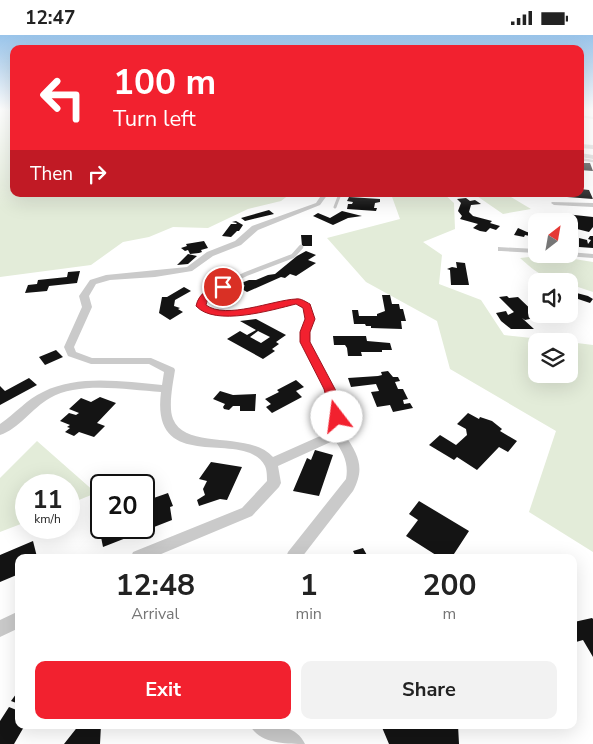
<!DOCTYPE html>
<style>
body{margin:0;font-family:"Nunito Sans",sans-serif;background:#f2f2f2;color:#222;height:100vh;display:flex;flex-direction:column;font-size:19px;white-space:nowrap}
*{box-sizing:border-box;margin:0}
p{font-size:16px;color:#767676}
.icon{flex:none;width:28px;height:28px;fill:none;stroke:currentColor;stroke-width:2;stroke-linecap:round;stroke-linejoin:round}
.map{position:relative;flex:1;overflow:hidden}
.panel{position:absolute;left:15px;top:519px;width:562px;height:175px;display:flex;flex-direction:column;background:#fff;border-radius:10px;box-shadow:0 5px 20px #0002}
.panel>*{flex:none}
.hud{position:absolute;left:10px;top:10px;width:574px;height:152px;border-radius:10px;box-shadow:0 5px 20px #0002;background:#f2212f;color:#fff;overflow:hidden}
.needle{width:32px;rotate:31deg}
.fabs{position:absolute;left:528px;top:178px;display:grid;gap:10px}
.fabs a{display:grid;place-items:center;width:50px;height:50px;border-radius:10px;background:#fff;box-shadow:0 5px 20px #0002;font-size:25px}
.speed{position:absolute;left:15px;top:439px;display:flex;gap:10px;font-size:25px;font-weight:700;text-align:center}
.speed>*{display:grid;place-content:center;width:65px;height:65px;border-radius:50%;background:#fff;box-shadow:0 5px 20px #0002;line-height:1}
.speed small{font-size:12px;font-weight:400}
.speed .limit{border:2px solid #111;border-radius:8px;background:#fff;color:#111}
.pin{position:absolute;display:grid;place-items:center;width:42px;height:42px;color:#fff;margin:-21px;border:2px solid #fff;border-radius:50%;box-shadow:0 1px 5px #0007}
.me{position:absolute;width:55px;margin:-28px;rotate:345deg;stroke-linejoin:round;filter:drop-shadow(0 0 4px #0008)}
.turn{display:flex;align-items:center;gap:18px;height:105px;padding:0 20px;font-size:22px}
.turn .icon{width:65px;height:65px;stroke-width:2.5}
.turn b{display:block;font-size:35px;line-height:42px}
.then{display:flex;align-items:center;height:48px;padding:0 20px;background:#0003;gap:10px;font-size:19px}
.eta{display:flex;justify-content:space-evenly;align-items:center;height:85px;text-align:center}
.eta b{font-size:30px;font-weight:700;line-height:35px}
.primary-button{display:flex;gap:10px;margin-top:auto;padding:10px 20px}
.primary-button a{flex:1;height:58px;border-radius:10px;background:#f2212f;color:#fff;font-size:20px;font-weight:700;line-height:58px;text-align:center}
.primary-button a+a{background:#f2f2f2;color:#222}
.status{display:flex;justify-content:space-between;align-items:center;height:35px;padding:0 25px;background:#fff;direction:ltr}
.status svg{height:14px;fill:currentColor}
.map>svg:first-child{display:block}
.green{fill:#e3ecd9}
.building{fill:#141414;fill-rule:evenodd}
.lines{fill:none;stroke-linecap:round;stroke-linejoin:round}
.service-far4{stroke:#cacaca;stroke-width:2.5}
.service-far3{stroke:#cacaca;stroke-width:3}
.service-far2{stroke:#cacaca;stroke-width:4.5}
.service-far1{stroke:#cacaca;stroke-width:5.5}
.service{stroke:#cacaca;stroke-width:7}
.minor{fill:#cacaca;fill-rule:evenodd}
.route{fill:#f2212f;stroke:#9d151f}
</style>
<div class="status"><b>12:47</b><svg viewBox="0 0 49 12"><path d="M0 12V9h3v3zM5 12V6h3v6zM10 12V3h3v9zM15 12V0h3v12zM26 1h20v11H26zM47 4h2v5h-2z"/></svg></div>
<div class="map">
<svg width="593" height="709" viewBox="0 0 593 709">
<rect width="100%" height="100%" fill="#fff"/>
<path class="green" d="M0,74h14v85h276l-9,7 -33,8 -40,19 -35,-1 -24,10 -26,5 -32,23 -91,12z
M391,159h53l10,9 1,26 -32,13 19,13 -3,29 42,16 23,35 56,6h-24v33h33v-32l24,3v207l-64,-40 27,-81 -106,-62 -13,-48 -71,-39 -39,-44 73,-19z
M474,159h32l25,15 -28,5z
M549,220l44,7v30l-24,-8v-3c-23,0 -32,-8 -49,-23z
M37,406l59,52 -27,11v-19h-43v37l-26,10v-54z"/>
<path class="building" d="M580,128h10l3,8 -13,-1z
M580,154l9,1 4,9 -26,-2 -2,-3h15z
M349,162l31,2v3l-5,1 -1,5h3l-1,3 -29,-2 1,-5h4l1,-2 -6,-1z
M466,163l4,3 5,-1 6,4 -10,1 -2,7 4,4 19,5 -2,2 10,3 -4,4 -6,-2 -4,4 -6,-1 -7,-3 5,-4 -18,-5 2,-3 -4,-5 3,-8 -4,-4z
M269,175l5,4 -29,7 -4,-3z
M342,176l20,5 -14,2 -15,7 -20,-9 5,-3 12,5z
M556,178l37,4v10l-4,5 -20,-5 1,-5 -17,-4z
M236,186l7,4 -4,6h-2l-6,6 -9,-1 9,-12h5l1,-1 -5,-1z
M518,193l9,4 9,2v5h-3l1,-2 -9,-2 -1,2 -10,-2z
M301,200h11v11h-10z
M590,201h3v12l-14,-1v-9l8,2 1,4 3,-4 -3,-1z
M204,206l4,7 -7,2 1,2 -3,1 -9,1 -2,-4 -3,1 -4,-3 6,-2 -1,-2z
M306,216l10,4 -8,5 8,3 -20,13 -6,-2 -5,4 -4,-1 -34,15 -7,-4 5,-2 -4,-3 8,-3h7l12,-5 7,-1 22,-18z
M188,219l9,2 -9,8 -11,1z
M456,227l9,1 4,22h-18l-1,-15 -3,-1 5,-2 5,1z
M80,236l-3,12 -28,3 -2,5 -22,2 3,-8 9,-1 1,-4 29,-3 1,-5z
M184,252l7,4 -16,9 -1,6 6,2 -2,1 5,3 -13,8 -11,-7 3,-16h5z
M573,257l15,4 5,3 -3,4 -21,-7z
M382,260h8l2,9h7l1,5h3l3,12h-5l1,8 -31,-1v-2h-5l-1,-2h-11l-2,-14h6l1,6h18v-2l8,-3z
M507,261l2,2 9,-1 21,20 -14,3 -3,-2 12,11h-23l-10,-8 -5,-8 10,-2 2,4 6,-3 -15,-15z
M256,284l30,16 -10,7 3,2 -7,5 3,2 -12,8 -36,-20 13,-8 7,4 9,-5 -16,-9zM258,296l12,6 -9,6 -11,-6z
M333,301h33l1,5 23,2 2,7h-10v2h-21l1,4h-14l-1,-8 -2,-3h-11z
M56,315l7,7 -18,8 -6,-8z
M388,336l5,6h5l2,4 -5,1 3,7h5l5,10 -5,1 1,4 6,-1 3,5 -20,4 -3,-7 -13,2 -6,-15 8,-1 -3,-7 -25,3 -3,-9 30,-2 4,-1 -1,-3z
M29,343l8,7 -37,20v-19l5,5z
M296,345l8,7 -8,4 6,6 -30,16 -6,-6 5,-3 -6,-5 14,-7 -2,-2z
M220,356l13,4 23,-1 -1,17h-15v-5h-7l-4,4 -5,-1 -1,-2 2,-3 -12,-5z
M100,362l16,6 -19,20 8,3 -11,11 -15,-5 -5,4 -9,-4 5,-4 -3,-1 3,-2 -10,-4 9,-8 7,2 3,-2 -10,-4 12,-11 10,4z
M468,378l11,6 1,-2 12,4 10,8 -2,2 17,10 -9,11 -9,-5 -22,23 -20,-13 -3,3 -25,-15 11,-10 16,10 11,-10 -1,-6 -9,-5z
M315,415l18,5 -14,41 -26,-5 14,-33 4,2z
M211,427l31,5 -15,33 -7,-1 -21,7 -2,-6 8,-5 -2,-6 4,-8 -8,-2z
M168,458l5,13 -3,1 2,13 -69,27 -3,-15 12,-5h32v-23h5l-1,-4z
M419,466l50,30 -17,26h-13l-33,-21 12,-16 -9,-6z
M33,506l4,16h-18v17l-19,8v-27z
M363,513l5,9h-12l-3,-6z
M592,583l1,1v38l-10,-17 -7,2 -2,-4v-16z
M19,655v14l-8,-3z
M9,672l10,4v14h6l-11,19h-14v-23z
M79,690h22l-1,19h-36z
M381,690h77l1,19h-70z"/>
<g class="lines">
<path class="service-far4" d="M580,124l13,2"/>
<path class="service-far3" d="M335,172l5,-13"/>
<path class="service-far2" d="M301,212l-8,9 -47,18 -35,17 -8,7 -2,8 10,5 24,2 62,-12 10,5 2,9"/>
<path class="service-far1" d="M309,279l1,5 -5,13v10l24,47 10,36"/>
<path class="service" d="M339,389l2,7"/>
<path class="minor" d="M580,80l13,2v2l-13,-2z
M580,109l13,1v4l-13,-1z
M580,118l13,2v4l-13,-2z
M322,159h6l-8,11 -62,25 -17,15 -28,11 -21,15 -37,6 -45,3 -14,4 -7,12 3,11 -18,40 2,5 16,6h59l23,10 1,2c-2,13 -7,37 -2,49 13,32 76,11 100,38l72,-32h8l2,3 -2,3 -8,4c14,21 20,33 8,56l-51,66h-16l2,-5 58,-73c3,-16 -3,-26 -11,-39l-57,26 3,17 -2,4 -27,29 -98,41h-23l2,-5 109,-44 25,-27c0,-4 0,-11 -2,-15 -20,-39 -115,12 -104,-74 -33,-2 -82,-11 -111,6 -18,10 -31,31 -50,37v-11c15,-10 27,-25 43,-32 36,-18 81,-10 119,-7l2,-13 -15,-8h-58l-23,-8 -4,-9 18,-40 -3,-11 11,-16 16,-5 81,-8 20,-15 28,-11 17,-15 64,-23z
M552,167l41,1v4l-39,-2 -3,-2z
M498,212l38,2v4l-35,-2h-3z
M569,217l24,2v4l-27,-2 -1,-2h4z
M19,576v17l-19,9v-17z
M250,690c19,0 46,-2 55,19 -19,0 -46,0 -55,-19z"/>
</g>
<linearGradient id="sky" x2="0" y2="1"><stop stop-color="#99c4ea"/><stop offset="0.43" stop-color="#fff"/><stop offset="1" stop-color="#fff" stop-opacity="0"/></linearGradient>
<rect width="593" height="173" fill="url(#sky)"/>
<path class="route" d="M223,249l5,3c-9,6 -20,6 -22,18 20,15 67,-5 90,-6 5,-1 10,3 14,5l5,15 -5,13v10l25,47 8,28 -2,3h-8l-2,-3 -7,-28 -24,-47v-10l5,-13 -2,-11 -7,-4c-24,6 -81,23 -100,2 3,-14 14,-18 27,-22z"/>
</svg>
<div class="fabs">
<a><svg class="needle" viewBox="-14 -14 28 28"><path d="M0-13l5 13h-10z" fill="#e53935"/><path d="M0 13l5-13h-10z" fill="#767676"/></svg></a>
<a><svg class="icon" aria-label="sound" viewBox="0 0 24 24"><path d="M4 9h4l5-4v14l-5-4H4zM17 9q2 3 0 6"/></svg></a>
<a><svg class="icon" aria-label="layers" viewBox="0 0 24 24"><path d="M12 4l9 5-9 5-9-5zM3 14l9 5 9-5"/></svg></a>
</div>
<div class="speed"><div>11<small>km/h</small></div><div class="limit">20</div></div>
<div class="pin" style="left:223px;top:252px;background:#d93025"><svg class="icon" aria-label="arrive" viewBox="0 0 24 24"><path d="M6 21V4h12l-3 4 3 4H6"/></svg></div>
<svg class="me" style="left:337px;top:382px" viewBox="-20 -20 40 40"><circle r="19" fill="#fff"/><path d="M0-13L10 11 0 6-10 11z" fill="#f2212f"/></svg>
<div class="hud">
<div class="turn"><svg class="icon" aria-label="left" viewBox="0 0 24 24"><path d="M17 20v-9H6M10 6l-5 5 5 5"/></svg><div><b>100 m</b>Turn left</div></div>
<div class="then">Then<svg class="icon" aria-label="right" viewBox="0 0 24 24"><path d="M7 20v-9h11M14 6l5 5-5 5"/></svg></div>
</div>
<section class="panel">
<div class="eta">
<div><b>12:48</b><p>Arrival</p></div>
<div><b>1</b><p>min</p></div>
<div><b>200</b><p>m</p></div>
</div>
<div class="primary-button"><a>Exit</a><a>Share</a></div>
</section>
</div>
